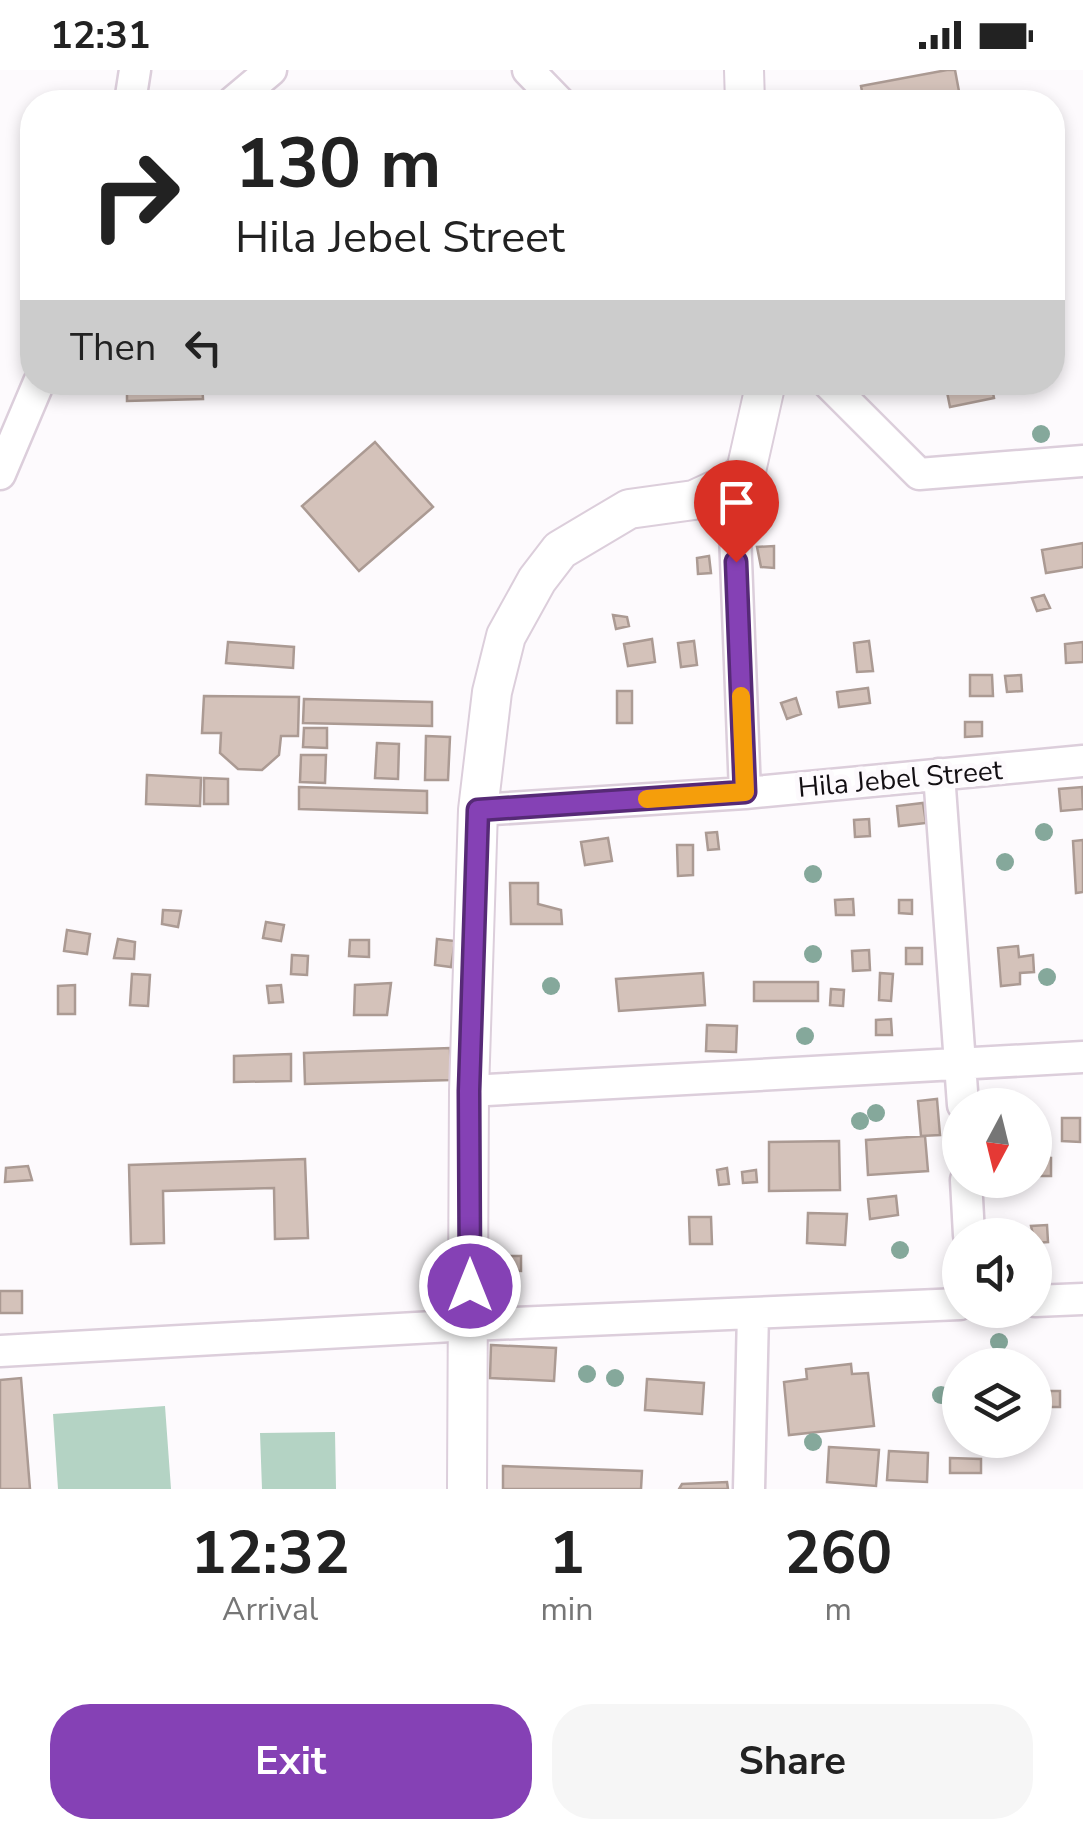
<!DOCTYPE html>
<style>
body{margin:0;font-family:"Nunito Sans",sans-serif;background:#f6f6f6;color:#222;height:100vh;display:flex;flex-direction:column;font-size:38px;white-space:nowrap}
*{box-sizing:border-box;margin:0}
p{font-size:32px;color:#767676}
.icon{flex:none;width:55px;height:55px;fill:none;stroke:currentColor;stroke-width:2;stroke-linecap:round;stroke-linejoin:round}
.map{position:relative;height:1419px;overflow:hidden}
.panel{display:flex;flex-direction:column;background:#fff;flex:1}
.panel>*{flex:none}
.banner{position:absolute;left:20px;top:20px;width:1045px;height:305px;border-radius:40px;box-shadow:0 5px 15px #0003;background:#fff;color:#222;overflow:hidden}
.needle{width:65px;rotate:187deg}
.controls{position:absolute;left:942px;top:1018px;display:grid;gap:20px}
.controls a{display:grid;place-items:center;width:110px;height:110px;border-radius:50%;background:#fff;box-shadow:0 5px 15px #0003;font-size:50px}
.pin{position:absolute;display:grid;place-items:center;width:85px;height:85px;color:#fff;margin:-102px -42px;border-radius:50% 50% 50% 0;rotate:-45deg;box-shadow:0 0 10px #0007}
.pin .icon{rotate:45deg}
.me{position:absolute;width:110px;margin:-55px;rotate:0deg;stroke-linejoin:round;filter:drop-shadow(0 0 8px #0008)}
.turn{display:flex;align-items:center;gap:35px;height:210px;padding:0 50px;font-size:45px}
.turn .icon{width:130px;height:130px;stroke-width:2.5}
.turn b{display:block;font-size:70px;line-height:85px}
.then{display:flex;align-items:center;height:95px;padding:0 50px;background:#0003;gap:20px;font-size:38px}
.eta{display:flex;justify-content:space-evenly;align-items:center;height:170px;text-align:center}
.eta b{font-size:60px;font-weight:700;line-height:70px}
.button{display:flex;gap:20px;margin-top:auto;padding:20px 50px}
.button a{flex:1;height:115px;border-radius:40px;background:#8541b5;color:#fff;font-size:40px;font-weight:700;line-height:115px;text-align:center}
.button a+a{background:#f6f6f6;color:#222}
.status{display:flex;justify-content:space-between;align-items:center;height:70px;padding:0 50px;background:#fff;direction:ltr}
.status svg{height:28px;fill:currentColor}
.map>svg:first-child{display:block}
.green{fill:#b4d3c4}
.building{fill:#d4c2ba;stroke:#ab9a93;stroke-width:2.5}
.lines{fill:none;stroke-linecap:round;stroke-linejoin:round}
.minor-casing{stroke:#dccedb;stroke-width:35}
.major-casing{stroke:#dccedb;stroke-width:42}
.minor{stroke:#fff;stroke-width:30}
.major{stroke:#fff;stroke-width:38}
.tree{fill:#85a89b}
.route-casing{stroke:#562a76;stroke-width:25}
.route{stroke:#8541b5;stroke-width:18}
.slow{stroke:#f59e0b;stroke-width:18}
.labels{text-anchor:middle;stroke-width:10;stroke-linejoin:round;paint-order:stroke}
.street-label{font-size:28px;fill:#130f13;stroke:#fdfafd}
</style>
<div class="status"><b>12:31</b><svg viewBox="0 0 49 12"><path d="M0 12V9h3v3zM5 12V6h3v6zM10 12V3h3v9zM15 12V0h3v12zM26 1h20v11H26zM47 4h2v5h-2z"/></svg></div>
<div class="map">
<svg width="1083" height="1419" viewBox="0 0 1083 1419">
<rect width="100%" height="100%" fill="#fdfafd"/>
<path class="green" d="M165,1336l6,83h-113l-5,-75z
M335,1362l1,57h-74l-2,-56z"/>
<path class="building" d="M947,0h8l6,32h-97l-3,-16z
M127,312h75l1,17 -76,2z
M945,312h46l3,16 -44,9z
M375,372l58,65 -74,64 -57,-65z
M1083,473v24l-37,6 -4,-23z
M774,476v22l-13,-1 -4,-20z
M709,486l2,17 -13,1 -1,-16z
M1044,525l6,13 -13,3 -5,-13z
M613,545l14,2 2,9 -13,3z
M652,569l3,23 -27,4 -4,-22z
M694,571l3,24 -16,2 -3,-24z
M869,571l4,30 -16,1 -3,-29z
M228,572l66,5 -1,21 -67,-5z
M1083,572v20l-17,1 -1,-19z
M970,605h22l1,21h-23z
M1021,605l1,16 -15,1 -2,-16z
M868,618l2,15 -31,4 -2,-15z
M617,621h15v32h-15z
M204,626l95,1 -1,39h-17l-2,19 -17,15 -24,-1 -18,-16 1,-20h-19z
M796,628l5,16 -14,5 -6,-16z
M304,629l128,3v24l-129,-3z
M965,652h17v14l-17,1z
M304,658h23v20l-24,-1z
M426,666l24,1 -2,43h-23z
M377,673l22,1 -1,35 -23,-1z
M301,685h25l-1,28 -25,-1z
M147,705l54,3 -1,28 -54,-2z
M204,708l24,1v25h-24z
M299,717l128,4v22l-128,-4z
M1082,717l1,22 -22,2 -2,-22z
M923,733l3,20 -27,3 -2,-20z
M869,749l1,17 -15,1 -1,-17z
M717,762l2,17 -11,1 -2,-17z
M608,768l4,23 -27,4 -4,-23z
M1083,770v52l-7,1 -3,-52z
M677,775h16v30l-15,1z
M510,813h28v21l23,6 1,14h-51z
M853,829l1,16h-18l-1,-15z
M899,830h13v14l-13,-1z
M163,840l18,1 -3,16 -16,-3z
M266,852l18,3 -3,16 -18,-3z
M67,860l23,4 -3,20 -23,-3z
M118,869l17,3 -1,17 -20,-1z
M437,869l18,2 -4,26 -16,-2z
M350,870h19v17l-20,-1z
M1018,876l1,11 14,-2 1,17 -14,1v11l-19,2 -3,-38z
M906,878h16v16h-16z
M869,880l1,20 -17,1 -1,-20z
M292,885l16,1 -1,19 -16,-1z
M703,903l2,32 -86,6 -3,-32z
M880,903l13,1 -2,27 -12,-1z
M132,904l18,1 -2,31 -18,-1z
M754,912h64v19h-64z
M391,913l-4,32h-33l1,-30z
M75,915v29h-17v-28z
M281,915l2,17 -14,1 -2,-17z
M831,919l13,1 -1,16 -13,-1z
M891,949l1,16h-16v-15z
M707,955l30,1 -1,26 -30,-1z
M450,978l1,32 -146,4 -1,-31z
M291,984v27l-57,1v-26z
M937,1029l3,36 -19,1 -3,-35z
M1062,1048h18v24l-18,-1z
M925,1066l3,35 -60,4 -2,-35z
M839,1071l1,49 -71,1v-49z
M1035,1087l16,1v18h-16z
M305,1089l3,79 -33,1 -1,-51 -111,3 1,52 -33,1 -2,-79z
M28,1096l4,14 -27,2 1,-14z
M727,1098l2,16 -10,1 -2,-15z
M756,1100l1,12 -14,1 -1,-11z
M896,1126l2,19 -28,4 -2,-20z
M808,1143l39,1 -2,31 -38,-2z
M689,1147h22l1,27h-22z
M1047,1155l1,17 -13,1 -4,-17z
M507,1186h14v15l-15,-1z
M0,1221h22v22h-22z
M491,1275l65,3 -2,33 -64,-3z
M851,1294l1,10 16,-1 6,53 -85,9 -5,-53 23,-3 -1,-10z
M21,1308l9,111h-30v-109z
M647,1309l57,4 -2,31 -57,-4z
M1035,1321h25v16h-25z
M829,1377l50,3 -3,36 -49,-4z
M889,1381l39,2 -1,29 -40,-2z
M950,1388l31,1v14h-31z
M503,1396l139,5 -1,18h-138z
M727,1412l1,7h-49l3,-5z"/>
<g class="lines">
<defs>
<path id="minor" d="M528,0l31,32
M130,32l5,-32
M233,32l38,-32
M827,312l92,92 164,-13
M0,404l39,-92
M733,412l12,311
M939,704l24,331
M478,740l267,-17 338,-32
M469,1021l614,-34
M966,1110l3,55
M1035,1231l48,-2
M0,1281l470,-26 490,-21
M749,1419l4,-176"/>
<path id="major" d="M744,0l1,32
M467,1419l2,-398 9,-281 14,-118 14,-56 31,-56 23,-30 69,-41 65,-9 39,-18 13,-11 20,-89"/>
</defs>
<use href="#minor" class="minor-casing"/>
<use href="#major" class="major-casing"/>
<use href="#minor" class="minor"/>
<use href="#major" class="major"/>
</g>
<g class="tree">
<circle cx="1041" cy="364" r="9"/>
<circle cx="1044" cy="762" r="9"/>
<circle cx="1005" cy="792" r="9"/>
<circle cx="813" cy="804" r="9"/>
<circle cx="813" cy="884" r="9"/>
<circle cx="1047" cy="907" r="9"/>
<circle cx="551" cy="916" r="9"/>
<circle cx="805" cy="966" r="9"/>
<circle cx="876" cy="1043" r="9"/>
<circle cx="860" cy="1051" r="9"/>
<circle cx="900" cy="1180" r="9"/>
<circle cx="999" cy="1272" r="9"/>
<circle cx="587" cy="1304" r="9"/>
<circle cx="615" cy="1308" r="9"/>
<circle cx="941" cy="1325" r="9"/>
<circle cx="813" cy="1372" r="9"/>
</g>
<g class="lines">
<defs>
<path id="route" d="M470,1216l-1,-195 9,-281 267,-18 -9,-230"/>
</defs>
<use href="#route" class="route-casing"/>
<use href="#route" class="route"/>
<path class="slow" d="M647,729l98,-7 -4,-96"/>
</g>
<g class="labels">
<g class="street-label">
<text transform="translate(900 708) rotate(-5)" y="10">Hila Jebel Street</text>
</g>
</g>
</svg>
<div class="controls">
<a><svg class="needle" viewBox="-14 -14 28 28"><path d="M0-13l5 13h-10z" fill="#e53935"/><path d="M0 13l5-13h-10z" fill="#767676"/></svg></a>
<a><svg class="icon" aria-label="sound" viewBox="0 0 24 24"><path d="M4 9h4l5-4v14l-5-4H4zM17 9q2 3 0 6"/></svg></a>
<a><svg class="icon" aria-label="layers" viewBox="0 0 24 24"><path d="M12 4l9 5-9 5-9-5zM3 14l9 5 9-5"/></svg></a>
</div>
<div class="pin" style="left:736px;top:492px;background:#d93025"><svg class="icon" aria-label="arrive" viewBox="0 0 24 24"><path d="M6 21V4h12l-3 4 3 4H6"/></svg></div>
<svg class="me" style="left:470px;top:1216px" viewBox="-20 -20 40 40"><circle r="17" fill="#8541b5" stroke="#fff" stroke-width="3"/><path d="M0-11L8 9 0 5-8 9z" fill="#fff"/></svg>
<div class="banner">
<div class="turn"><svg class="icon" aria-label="right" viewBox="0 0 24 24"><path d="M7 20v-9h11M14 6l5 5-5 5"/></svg><div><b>130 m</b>Hila Jebel Street</div></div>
<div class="then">Then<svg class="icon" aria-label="left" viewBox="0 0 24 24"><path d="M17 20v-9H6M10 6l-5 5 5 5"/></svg></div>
</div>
</div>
<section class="panel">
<div class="eta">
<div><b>12:32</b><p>Arrival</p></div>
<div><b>1</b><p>min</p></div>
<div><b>260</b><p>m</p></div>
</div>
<div class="button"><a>Exit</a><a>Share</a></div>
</section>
